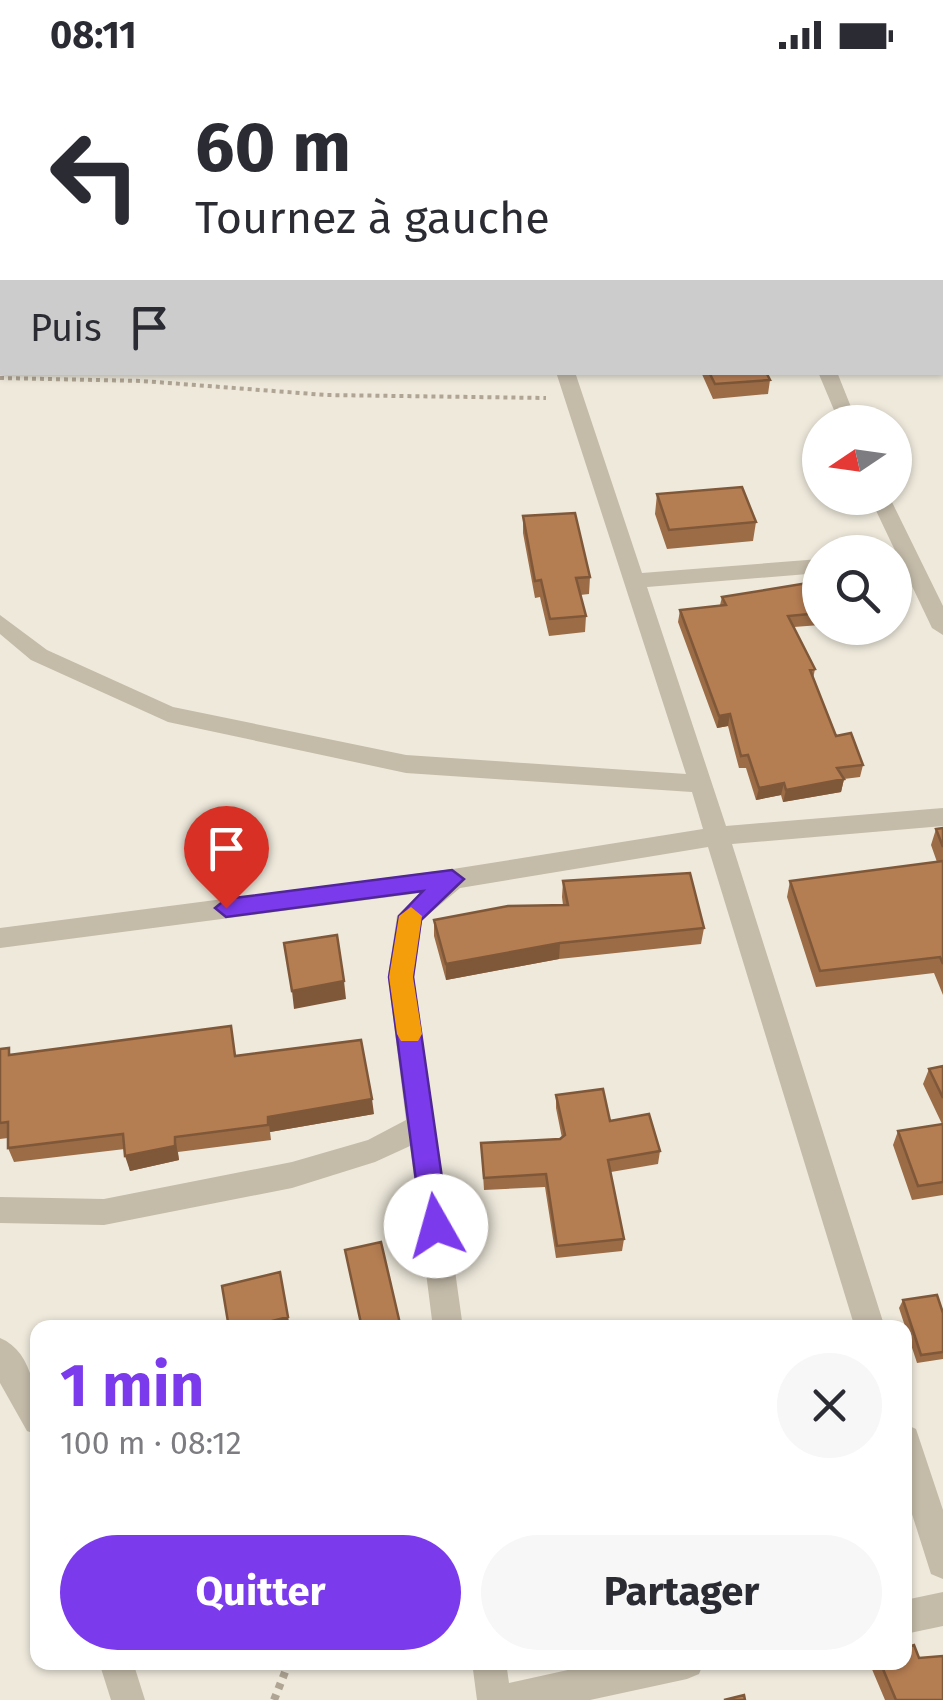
<!DOCTYPE html>
<html lang="fr">
<meta charset="utf-8">
<style>
:root{--surface:#fff;--page:#f7f7f7;--text:#2b2b33;--muted:#7c7c81;--accent:#7c3aed}
body{margin:0;font-family:"Fira Sans",sans-serif;background:var(--page);color:var(--text);height:100vh;display:flex;flex-direction:column;font-size:38px;white-space:nowrap}
*{box-sizing:border-box;margin:0}
p{font-size:32px;color:var(--muted)}
.icon{flex:none;width:55px;height:55px;fill:none;stroke:currentColor;stroke-width:2;stroke-linecap:round;stroke-linejoin:round}
.map{position:relative;flex:1;overflow:hidden}
.details{position:absolute;left:30px;top:1250px;width:882px;height:350px;display:flex;flex-direction:column;background:var(--surface);border-radius:20px;box-shadow:0 2px 8px #0004}
.details>*{flex:none}
.guide{position:absolute;left:0px;top:0px;width:945px;height:305px;box-shadow:0 2px 8px #0004;background:#fff;color:var(--text);overflow:hidden}
.needle{width:65px;rotate:257deg}
.tools{position:absolute;left:802px;top:335px;display:grid;gap:20px}
.tools a{display:grid;place-items:center;width:110px;height:110px;border-radius:50%;background:var(--surface);box-shadow:0 2px 8px #0004;font-size:50px}
.pin{position:absolute;display:grid;place-items:center;width:85px;height:85px;color:#fff;margin:-102px -42px;border-radius:50% 50% 50% 0;rotate:-45deg;box-shadow:0 0 10px #0007}
.pin .icon{rotate:45deg}
.me{position:absolute;width:110px;margin:-55px;rotate:353deg;stroke-linejoin:round;filter:drop-shadow(0 0 8px #0008)}
.turn{display:flex;align-items:center;gap:35px;height:210px;padding:0 30px;font-size:45px}
.turn .icon{width:130px;height:130px;stroke-width:2.5}
.turn b{display:block;font-size:70px;line-height:85px}
.then{display:flex;align-items:center;height:95px;padding:0 30px;background:#0003;gap:20px;font-size:38px}
.round{display:grid;place-items:center;flex:none;width:105px;height:105px;border-radius:52px;background:var(--page)}
.summary{display:flex;align-items:center;justify-content:space-between;height:170px;padding:0 30px}
h1{font-size:60px;font-weight:700;line-height:75px;color:var(--accent)}
.primary-button{display:flex;gap:20px;margin-top:auto;padding:20px 30px}
.primary-button a{flex:1;height:115px;border-radius:60px;background:var(--accent);color:#fff;font-size:40px;font-weight:700;line-height:115px;text-align:center}
.primary-button a+a{background:var(--page);color:var(--text)}
.status{display:flex;justify-content:space-between;align-items:center;height:70px;padding:0 50px;background:var(--surface);direction:ltr}
.status svg{height:28px;fill:currentColor}
.map>svg:first-child{display:block}
</style>
<div class="status"><b>08:11</b><svg viewBox="0 0 49 12"><path d="M0 12V9h3v3zM5 12V6h3v6zM10 12V3h3v9zM15 12V0h3v12zM26 1h20v11H26zM47 4h2v5h-2z"/></svg></div>
<div class="map">
<svg width="943" height="1630" viewBox="0 0 943 1630">
<rect width="100%" height="100%" fill="#eee9db"/>
<g fill="none" stroke-linecap="round" stroke-linejoin="round">
<path stroke="#b0a594" stroke-width="4" stroke-dasharray="4 4" stroke-linecap="butt" d="M 0,308 L 142,311 L 326,325 L 546,328"/>
<path stroke="#b0a594" stroke-width="8" stroke-dasharray="6 6" stroke-linecap="butt" d="M 274,1630 L 289,1592"/>
<path fill="#c4bba9" fill-rule="evenodd" d="M 72,0 L 88,0 L 88,2 L 73,2 Z
M 678,0 L 694,0 L 695,2 L 680,2 Z
M 897,0 L 913,0 L 915,2 L 899,2 Z
M 942,44 L 943,45 L 943,55 L 942,55 Z
M 0,149 L 2,149 L 2,159 L 0,159 Z
M 942,203 L 943,203 L 943,213 L 942,213 Z
M 556,302 L 575,302 L 642,503 L 820,489 L 820,503 L 647,517 L 726,756 L 943,738 L 943,756 L 732,774 L 885,1258 L 855,1258 L 708,777 L 460,818 L 422,850 L 414,907 L 463,1258 L 433,1258 L 410,1076 L 375,1092 L 292,1118 L 104,1155 L 0,1153 L 0,1127 L 104,1129 L 292,1092 L 368,1070 L 406,1050 L 388,907 L 397,846 L 420,823 L 0,878 L 0,858 L 453,799 L 703,759 L 692,722 L 406,703 L 168,652 L 31,590 L 0,564 L 0,545 L 47,580 L 173,637 L 406,685 L 686,704 Z
M 818,302 L 837,302 L 857,352 L 839,352 Z
M 870,428 L 890,428 L 943,536 L 943,565 L 932,558 Z
M 0,1268 C 35,1282 38,1333 38,1365 L 27,1361 L 0,1313 Z
M 905,1354 L 916,1359 L 943,1440 L 943,1509 L 931,1504 L 905,1422 Z
M 943,1522 L 943,1556 L 905,1564 L 905,1530 Z
M 99,1592 L 133,1592 L 145,1630 L 111,1630 Z
M 472,1592 L 506,1592 L 509,1613 L 604,1592 L 704,1592 L 699,1604 L 687,1609 L 590,1630 L 477,1630 Z"/>
</g>
<path fill="#9c6c47" d="M 2,39 L 2,127 L 0,127 L 0,40 Z
M 701,302 L 766,302 L 770,310 L 768,324 L 713,329 Z
M 657,424 L 756,452 L 753,471 L 667,479 L 655,444 Z
M 523,446 L 590,507 L 589,524 L 580,525 L 586,546 L 585,562 L 549,566 L 540,527 L 535,528 L 523,463 Z
M 820,511 L 820,555 L 794,557 L 815,599 L 813,609 L 836,666 L 863,695 L 860,707 L 844,709 L 841,722 L 783,732 L 781,725 L 756,730 L 746,698 L 739,698 L 728,656 L 717,658 L 678,552 L 680,540 L 720,535 L 722,527 Z
M 943,758 L 943,925 L 934,903 L 816,917 L 787,827 L 790,811 L 937,792 L 931,775 L 936,759 Z
M 563,811 L 704,858 L 701,874 L 559,889 L 446,910 L 434,866 L 434,850 L 563,835 L 562,827 Z
M 0,979 L 12,985 L 236,986 L 374,1044 L 270,1062 L 271,1070 L 178,1082 L 179,1090 L 130,1101 L 125,1079 L 14,1092 L 8,1078 L 8,1068 L 0,1069 Z
M 943,996 L 943,1125 L 912,1130 L 893,1075 L 898,1061 L 942,1054 L 923,1014 L 929,999 Z
M 556,1025 L 610,1051 L 660,1081 L 658,1094 L 611,1102 L 624,1169 L 622,1181 L 556,1188 L 545,1117 L 484,1120 L 481,1073 L 560,1069 L 562,1068 L 556,1038 Z
M 903,1230 L 943,1243 L 943,1289 L 917,1293 L 899,1238 Z
M 919,1588 L 943,1630 L 885,1630 L 871,1597 L 874,1592 L 905,1592 Z"/>
<path fill="#7f5839" d="M 730,644 L 728,656 L 717,658 L 719,646 Z
M 844,709 L 841,722 L 783,732 L 786,720 Z
M 784,713 L 781,725 L 756,730 L 759,718 Z
M 560,873 L 559,889 L 446,910 L 446,894 Z
M 344,911 L 346,929 L 294,939 L 292,921 Z
M 372,1029 L 374,1044 L 270,1062 L 271,1070 L 268,1047 Z
M 175,1067 L 179,1090 L 130,1101 L 125,1086 Z
M 288,1247 L 290,1255 L 278,1258 L 244,1258 Z"/>
<path fill="#b57d52" stroke="#7f5839" stroke-width="2.5" d="M 180,0 L 458,0 L 459,2 L 181,2 Z
M 587,0 L 653,0 L 654,2 L 588,2 Z
M 2,39 L 2,112 L 0,112 L 0,40 Z
M 0,188 L 2,188 L 2,252 L 0,252 Z
M 709,302 L 766,302 L 770,310 L 715,314 Z
M 742,417 L 756,452 L 669,460 L 657,424 Z
M 575,443 L 590,507 L 576,508 L 586,546 L 550,549 L 541,510 L 535,511 L 523,446 Z
M 820,511 L 820,543 L 788,546 L 815,599 L 810,600 L 836,666 L 851,663 L 863,695 L 837,698 L 844,709 L 786,720 L 784,713 L 759,718 L 748,685 L 741,686 L 730,644 L 719,646 L 680,540 L 726,535 L 722,527 Z
M 943,758 L 943,777 L 936,759 Z
M 943,791 L 943,894 L 940,887 L 820,901 L 790,811 Z
M 690,803 L 704,858 L 560,873 L 446,894 L 434,850 L 508,836 L 568,835 L 563,811 Z
M 337,865 L 344,911 L 292,921 L 284,873 Z
M 231,956 L 235,986 L 361,970 L 372,1029 L 268,1047 L 268,1055 L 175,1067 L 175,1076 L 125,1086 L 123,1064 L 8,1078 L 8,1052 L 0,1053 L 0,979 L 9,978 L 9,985 Z
M 943,996 L 943,1028 L 929,999 Z
M 603,1019 L 610,1051 L 649,1044 L 660,1081 L 608,1090 L 624,1169 L 557,1176 L 546,1104 L 484,1108 L 481,1073 L 560,1069 L 565,1065 L 556,1025 Z
M 943,1054 L 943,1112 L 918,1116 L 898,1061 Z
M 381,1172 L 401,1258 L 362,1258 L 345,1180 Z
M 280,1202 L 288,1247 L 244,1258 L 229,1258 L 222,1216 Z
M 937,1225 L 943,1243 L 943,1282 L 921,1285 L 903,1230 Z
M 914,1575 L 919,1588 L 943,1586 L 943,1630 L 896,1630 L 880,1592 L 905,1592 L 905,1578 Z
M 744,1625 L 745,1630 L 724,1630 Z"/>
<path fill="#7c3aed" stroke="#51269a" stroke-width="2.5" d="M 452,800 L 464,809 L 421,850 L 413,907 L 449,1156 L 445,1165 L 436,1169 L 426,1165 L 422,1156 L 389,907 L 399,846 L 423,821 L 226,847 L 215,838 L 226,829 Z"/>
<path fill="#f59e0b" d="M 411,837 L 422,846 L 413,907 L 422,964 L 418,971 L 401,971 L 397,964 L 389,907 L 399,846 Z"/>
</svg>
<div class="tools">
<a><svg class="needle" viewBox="-14 -14 28 28"><path d="M0-13l5 13h-10z" fill="#e53935"/><path d="M0 13l5-13h-10z" fill="#7c7c81"/></svg></a>
<a><svg class="icon" aria-label="search" viewBox="0 0 24 24"><circle cx="10" cy="10" r="6"/><path d="M15 15l6 6"/></svg></a>
</div>
<div class="pin" style="left:226px;top:838px;background:#d93025"><svg class="icon" aria-label="arrive" viewBox="0 0 24 24"><path d="M6 21V4h12l-3 4 3 4H6"/></svg></div>
<svg class="me" style="left:436px;top:1156px" viewBox="-20 -20 40 40"><circle r="19" fill="#fff"/><path d="M0-13L10 11 0 6-10 11z" fill="#7c3aed"/></svg>
<div class="guide">
<div class="turn"><svg class="icon" aria-label="left" viewBox="0 0 24 24"><path d="M17 20v-9H6M10 6l-5 5 5 5"/></svg><div><b>60 m</b>Tournez à gauche</div></div>
<div class="then">Puis<svg class="icon" aria-label="arrive" viewBox="0 0 24 24"><path d="M6 21V4h12l-3 4 3 4H6"/></svg></div>
</div>
<section class="details">
<div class="summary"><div><h1>1 min</h1><p>100 m · 08:12</p></div><a class="round"><svg class="icon" aria-label="close" viewBox="0 0 24 24"><path d="M6 6l12 12M18 6L6 18"/></svg></a></div>
<div class="primary-button"><a>Quitter</a><a>Partager</a></div>
</section>
</div>
